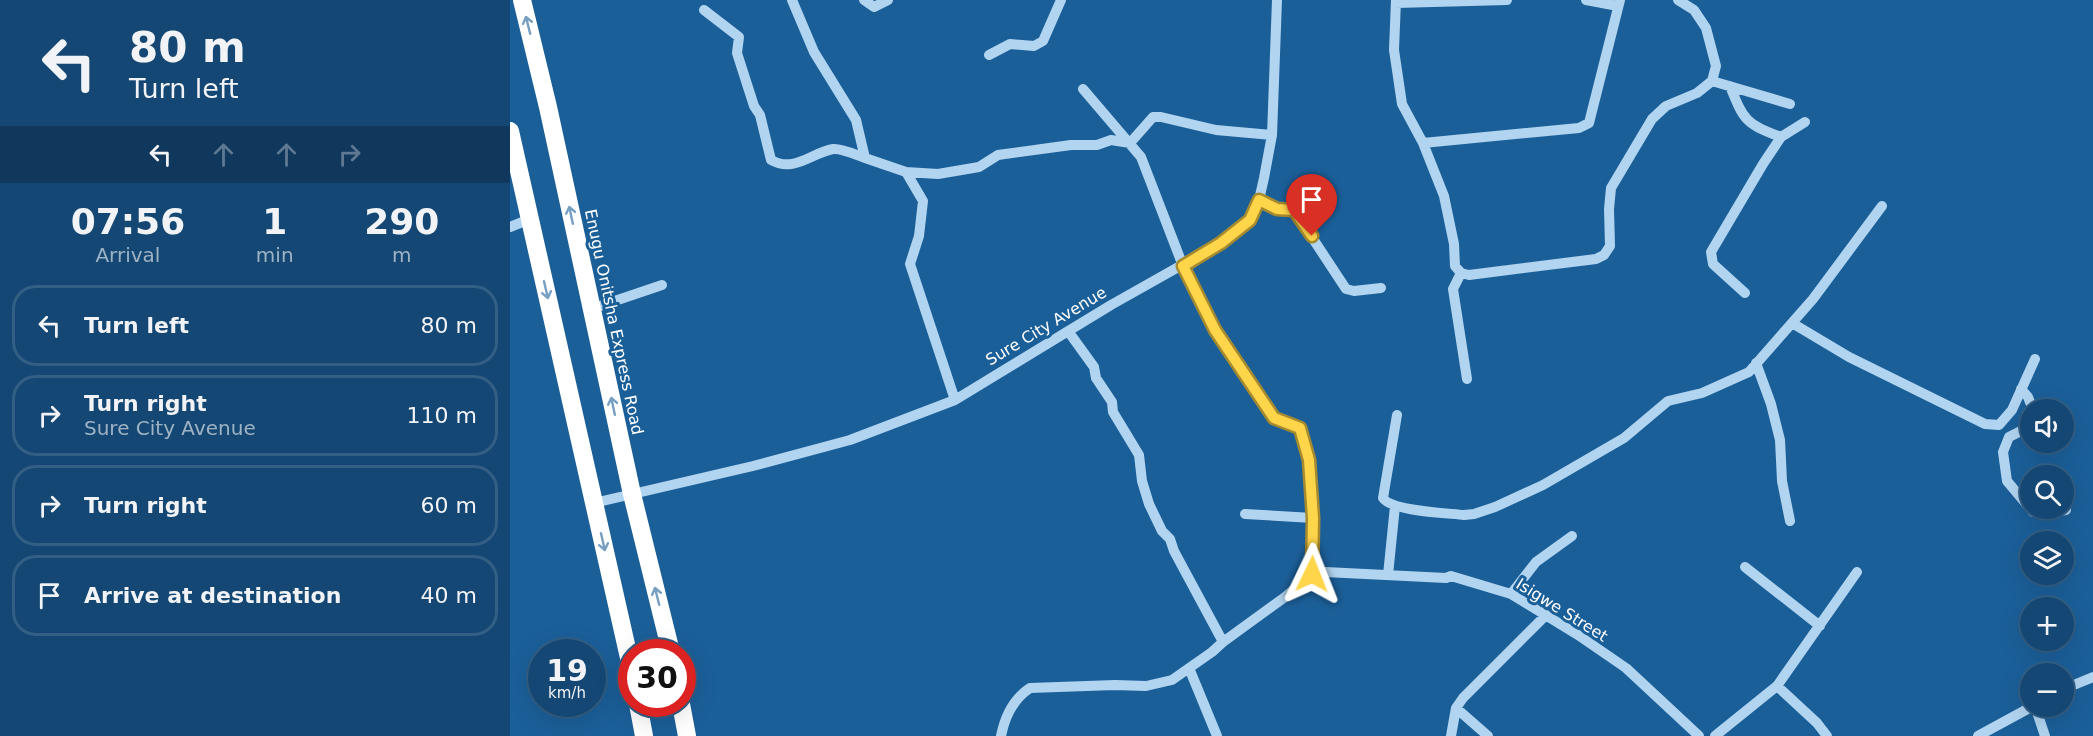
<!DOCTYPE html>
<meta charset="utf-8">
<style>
:root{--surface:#144773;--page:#21517b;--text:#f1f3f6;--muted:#9db2c4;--line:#335f85}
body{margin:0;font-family:"DejaVu Sans",sans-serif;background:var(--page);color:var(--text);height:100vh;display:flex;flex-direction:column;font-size:22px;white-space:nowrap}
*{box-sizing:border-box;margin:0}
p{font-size:20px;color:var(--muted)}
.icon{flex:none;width:33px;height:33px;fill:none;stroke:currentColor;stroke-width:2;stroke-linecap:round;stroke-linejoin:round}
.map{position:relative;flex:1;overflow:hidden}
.drawer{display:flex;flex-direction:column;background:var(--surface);width:510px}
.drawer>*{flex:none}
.top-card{background:#144773;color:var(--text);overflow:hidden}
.tools{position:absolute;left:1510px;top:399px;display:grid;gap:12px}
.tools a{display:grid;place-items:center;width:54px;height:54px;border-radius:50%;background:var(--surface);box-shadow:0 6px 24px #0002,0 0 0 2px var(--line);font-size:30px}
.speed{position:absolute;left:18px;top:639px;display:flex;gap:12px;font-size:30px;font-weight:700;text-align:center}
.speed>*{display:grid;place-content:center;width:78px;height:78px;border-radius:50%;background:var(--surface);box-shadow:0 6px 24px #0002,0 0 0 2px var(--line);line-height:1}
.speed small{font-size:15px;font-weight:400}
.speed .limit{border:9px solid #d22;background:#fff;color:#111}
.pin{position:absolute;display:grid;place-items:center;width:51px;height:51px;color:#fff;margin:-62px -26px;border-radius:50% 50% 50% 0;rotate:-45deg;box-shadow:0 0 6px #0007}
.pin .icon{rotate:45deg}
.me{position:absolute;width:66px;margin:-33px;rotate:2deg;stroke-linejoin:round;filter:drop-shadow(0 0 4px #0008)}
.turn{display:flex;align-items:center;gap:21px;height:126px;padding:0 30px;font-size:27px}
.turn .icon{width:78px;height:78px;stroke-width:2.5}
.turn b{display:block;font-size:42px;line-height:51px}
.lanes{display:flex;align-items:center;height:57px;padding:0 30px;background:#0003;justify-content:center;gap:30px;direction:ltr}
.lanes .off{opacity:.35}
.eta{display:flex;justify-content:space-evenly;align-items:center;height:102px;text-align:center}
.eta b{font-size:36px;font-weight:700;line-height:42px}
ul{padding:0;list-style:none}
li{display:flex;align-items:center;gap:18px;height:81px;margin:0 12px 9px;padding:0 18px;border:3px solid var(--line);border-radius:24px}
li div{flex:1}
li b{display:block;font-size:22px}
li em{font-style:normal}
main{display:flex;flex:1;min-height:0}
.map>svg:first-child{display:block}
</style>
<main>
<section class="drawer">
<div class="top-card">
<div class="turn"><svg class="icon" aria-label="left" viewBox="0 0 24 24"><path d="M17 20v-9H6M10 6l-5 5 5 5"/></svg><div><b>80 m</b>Turn left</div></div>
<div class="lanes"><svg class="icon" aria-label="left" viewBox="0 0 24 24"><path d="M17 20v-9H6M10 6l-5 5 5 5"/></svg><svg class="icon off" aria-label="ahead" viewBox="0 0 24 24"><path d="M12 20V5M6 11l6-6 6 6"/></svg><svg class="icon off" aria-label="ahead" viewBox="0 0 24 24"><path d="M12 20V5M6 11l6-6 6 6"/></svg><svg class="icon off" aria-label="right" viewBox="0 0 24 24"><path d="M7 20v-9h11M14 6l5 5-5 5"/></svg></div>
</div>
<div class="eta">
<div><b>07:56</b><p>Arrival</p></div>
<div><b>1</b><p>min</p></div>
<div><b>290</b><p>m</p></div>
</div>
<ul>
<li><svg class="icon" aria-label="left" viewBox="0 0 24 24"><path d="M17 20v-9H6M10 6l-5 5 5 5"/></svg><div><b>Turn left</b></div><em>80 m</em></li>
<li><svg class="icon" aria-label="right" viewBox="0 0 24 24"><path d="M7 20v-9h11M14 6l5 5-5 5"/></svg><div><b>Turn right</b><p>Sure City Avenue</p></div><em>110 m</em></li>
<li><svg class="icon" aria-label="right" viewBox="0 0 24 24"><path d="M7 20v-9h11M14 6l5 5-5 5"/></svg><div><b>Turn right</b></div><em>60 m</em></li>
<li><svg class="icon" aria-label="arrive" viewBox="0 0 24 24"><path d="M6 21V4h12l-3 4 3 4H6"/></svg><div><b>Arrive at destination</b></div><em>40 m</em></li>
</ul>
</section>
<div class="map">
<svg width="1583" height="736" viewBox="0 0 1583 736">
<rect width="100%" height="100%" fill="#1b5f99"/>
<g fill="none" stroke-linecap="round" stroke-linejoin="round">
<path stroke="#b1d4f0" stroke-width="10" d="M 282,0 L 304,52 L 346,120 L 355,158 L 396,172 L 428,174 L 469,167 L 488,155 L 561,145 L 587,145 L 601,140 L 620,143 L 643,117 L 651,117 L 706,130 L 762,135
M 354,0 L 364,7 L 378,0
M 886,0 L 884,50 L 892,104 L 913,143 L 934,196 L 944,244 L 945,266 L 951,273 L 959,275 L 1086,259 L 1094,255 L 1100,246 L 1099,209 L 1101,188 L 1142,119 L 1156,106 L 1187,93 L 1202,81 L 1206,66 L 1196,28 L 1184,10 L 1168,0
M 1076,0 L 1108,6
M 886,3 L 997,0
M 194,10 L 229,37 L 227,53 L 244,106 L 250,115 L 261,160 C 284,173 301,153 323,149 C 332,148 346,155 355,158
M 479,55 L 500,44 L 524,46 L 533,41 L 551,0
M 1202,81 L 1280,104
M 1220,86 C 1234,121 1236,124 1271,137
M 573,89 L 631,157 L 673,266 L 705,329 L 764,418 L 790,428 L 799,460 L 803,518 L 802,574
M 913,143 L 1069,128 L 1079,123 L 1110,0
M 396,172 L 413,201 L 409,236 L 400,264 L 445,400
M 749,200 L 767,209 L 784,210 L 836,289 L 844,291 L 871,288
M 0,227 L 20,219
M 951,273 L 943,289 L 957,379
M 1235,293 L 1203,264 L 1201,252 L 1253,164 L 1271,137 L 1295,122
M 81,309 L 152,285
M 1282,323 L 1339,357 L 1475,424 L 1489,425 L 1502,410 L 1525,359
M 558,331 L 584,367 L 586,378 L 602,402 L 603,412 L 629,455 L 632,481 L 639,504 L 652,531 L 660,539 L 664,551 L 713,642
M 1246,363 L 1261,404 L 1270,440 L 1272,481 L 1280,521
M 1511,389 L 1518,397 L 1523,410
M 887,415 L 873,498 C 881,511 937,513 954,515 L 964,514 L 985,507 L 1033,485 L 1114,438 L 1158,401 L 1192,393 L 1239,372 L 1303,299 L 1372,206
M 1521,418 L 1513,430 L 1499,437 L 1493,452 L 1497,481 L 1523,512 C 1537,509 1544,514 1556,510
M 84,503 L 243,466 L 340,440 L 445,400 L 601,305 L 711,243 L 740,220 L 749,200 L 754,178 L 762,135 L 767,0
M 735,514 L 803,518
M 1235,567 L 1310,626
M 878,575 L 885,506
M 1001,594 L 1026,562 L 1062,536
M 679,668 L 707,736
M 1267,686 L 1307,723 L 1317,736
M 1554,689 L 1583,677
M 1525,706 L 1535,736
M 946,708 L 978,736
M 491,736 C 495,716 503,699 520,688 L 605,685 L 636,686 L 662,680 L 702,652 L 713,642 L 775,597 L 802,574 L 815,572 L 936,578 L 941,576 L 1001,594 L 1068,635 L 1116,668 L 1189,736
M 941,736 L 946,708 L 953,698 L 1036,615
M 1205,736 L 1267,686 L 1347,572
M 1468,736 L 1523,706"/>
<path stroke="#fff" stroke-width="18" d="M 12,0 L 38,107 L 122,494 L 161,652
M 0,131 L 122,671
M 128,704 L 134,736
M 171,704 L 177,736"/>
</g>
<defs><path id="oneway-shaft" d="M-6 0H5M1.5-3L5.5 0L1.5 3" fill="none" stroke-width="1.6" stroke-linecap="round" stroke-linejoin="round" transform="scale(1.5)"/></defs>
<g stroke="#769fc2">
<use href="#oneway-shaft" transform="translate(18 25) rotate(-104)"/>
<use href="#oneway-shaft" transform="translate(61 215) rotate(-102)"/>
<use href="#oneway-shaft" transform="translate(36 290) rotate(77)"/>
<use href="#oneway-shaft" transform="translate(103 406) rotate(-102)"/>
<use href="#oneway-shaft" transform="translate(93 542) rotate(77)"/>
<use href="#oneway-shaft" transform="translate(147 596) rotate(-104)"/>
</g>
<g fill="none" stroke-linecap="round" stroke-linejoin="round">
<g stroke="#a68a30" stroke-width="15">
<path id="route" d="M 802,574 L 803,518 L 799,460 L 790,428 L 764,418 L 705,330 L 673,266 L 711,243 L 740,220 L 749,200 L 767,209 L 784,210 L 802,236"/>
</g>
<use href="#route" stroke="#ffd54a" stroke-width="10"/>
</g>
<g text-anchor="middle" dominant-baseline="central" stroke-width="6" stroke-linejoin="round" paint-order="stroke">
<g font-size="16" fill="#fff" stroke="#1b5f99">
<text transform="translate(104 322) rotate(78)">Enugu Onitsha Express Road</text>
<text transform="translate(536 326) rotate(-31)">Sure City Avenue</text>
<text transform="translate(1052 610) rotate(32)">Isigwe Street</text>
</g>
</g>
</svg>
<div class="tools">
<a><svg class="icon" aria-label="sound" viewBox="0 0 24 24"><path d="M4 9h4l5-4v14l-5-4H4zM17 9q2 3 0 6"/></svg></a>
<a><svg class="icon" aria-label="search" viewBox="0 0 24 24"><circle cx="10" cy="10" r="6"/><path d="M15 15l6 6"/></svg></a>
<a><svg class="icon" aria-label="layers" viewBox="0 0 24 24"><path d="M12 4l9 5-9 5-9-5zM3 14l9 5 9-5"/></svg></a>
<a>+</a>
<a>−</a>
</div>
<div class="speed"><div>19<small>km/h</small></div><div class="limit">30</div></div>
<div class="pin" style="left:802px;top:236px;background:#d93025"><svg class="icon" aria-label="arrive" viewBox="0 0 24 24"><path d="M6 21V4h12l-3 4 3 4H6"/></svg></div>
<svg class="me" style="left:802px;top:574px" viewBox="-20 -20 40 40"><path d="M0-17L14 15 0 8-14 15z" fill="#ffd54a" stroke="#fff" stroke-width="4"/></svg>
</div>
</main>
